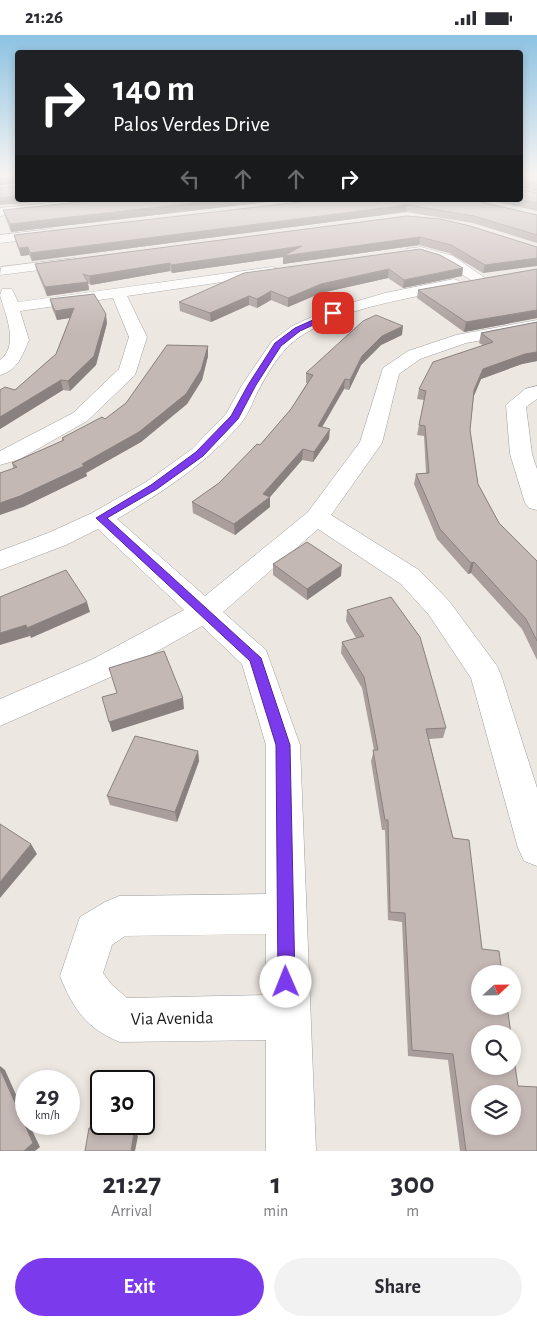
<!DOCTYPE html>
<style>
:root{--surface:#fff;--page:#f2f2f3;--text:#2b2b33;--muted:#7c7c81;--accent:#7c3aed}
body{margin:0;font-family:"Alegreya Sans",sans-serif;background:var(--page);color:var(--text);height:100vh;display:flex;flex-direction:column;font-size:19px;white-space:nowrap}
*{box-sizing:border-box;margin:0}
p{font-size:16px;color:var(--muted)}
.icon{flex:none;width:28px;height:28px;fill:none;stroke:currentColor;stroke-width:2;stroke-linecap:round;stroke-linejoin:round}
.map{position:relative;height:1116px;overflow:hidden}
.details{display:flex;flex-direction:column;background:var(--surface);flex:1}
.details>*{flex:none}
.hud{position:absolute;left:15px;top:15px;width:508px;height:152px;border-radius:5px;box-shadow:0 2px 8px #0003;background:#202124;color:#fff;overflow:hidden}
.needle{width:32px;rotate:68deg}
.tools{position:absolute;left:471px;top:930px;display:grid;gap:10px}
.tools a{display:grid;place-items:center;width:50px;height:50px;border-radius:50%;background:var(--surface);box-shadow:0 2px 8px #0003;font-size:25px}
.speed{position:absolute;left:15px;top:1035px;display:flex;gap:10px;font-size:25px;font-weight:700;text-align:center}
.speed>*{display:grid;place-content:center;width:65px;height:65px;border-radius:50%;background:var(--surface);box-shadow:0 2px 8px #0003;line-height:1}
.speed small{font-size:12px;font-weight:400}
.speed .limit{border:2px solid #111;border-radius:8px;background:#fff;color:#111}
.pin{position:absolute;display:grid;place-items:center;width:42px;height:42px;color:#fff;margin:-21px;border-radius:10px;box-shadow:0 2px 8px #0006}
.me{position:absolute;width:55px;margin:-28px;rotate:359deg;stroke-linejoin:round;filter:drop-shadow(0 0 4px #0008)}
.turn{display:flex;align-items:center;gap:18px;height:105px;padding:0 15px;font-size:22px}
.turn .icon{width:65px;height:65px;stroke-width:2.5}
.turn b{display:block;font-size:35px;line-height:42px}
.lanes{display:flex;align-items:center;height:48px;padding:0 15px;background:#0003;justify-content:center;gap:25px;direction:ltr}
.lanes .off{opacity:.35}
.eta{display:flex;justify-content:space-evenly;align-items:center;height:85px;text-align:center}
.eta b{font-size:30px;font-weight:700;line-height:35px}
.cta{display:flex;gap:10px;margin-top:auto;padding:10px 15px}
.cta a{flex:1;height:58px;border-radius:30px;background:var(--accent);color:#fff;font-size:20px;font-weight:700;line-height:58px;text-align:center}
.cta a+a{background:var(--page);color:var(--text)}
.status{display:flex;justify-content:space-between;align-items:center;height:35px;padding:0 25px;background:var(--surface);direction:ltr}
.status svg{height:14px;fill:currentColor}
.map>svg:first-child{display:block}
</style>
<div class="status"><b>21:26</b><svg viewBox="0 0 49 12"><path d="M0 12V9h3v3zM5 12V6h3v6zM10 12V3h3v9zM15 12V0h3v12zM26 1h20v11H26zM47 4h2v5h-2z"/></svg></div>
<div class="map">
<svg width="537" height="1116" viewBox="0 0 537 1116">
<rect width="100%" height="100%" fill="#ede7e1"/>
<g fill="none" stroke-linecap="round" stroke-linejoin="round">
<g stroke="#9f9f9f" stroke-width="1">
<path id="minor" d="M 80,165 L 119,165 L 113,169 L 0,181 L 0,173 Z
M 52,194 L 59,198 L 57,201 L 0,208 L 0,200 Z
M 421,212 L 453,221 L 488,245 L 486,248 L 476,248 L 435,223 L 411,221 L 404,217 L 406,214 Z
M 74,223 L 79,224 L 81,227 L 79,230 L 0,240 L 1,232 Z
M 272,232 L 277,233 L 279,236 L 277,239 L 127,261 L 147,302 L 135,340 L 87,386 L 20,424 L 0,430 L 0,416 L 73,378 L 119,334 L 129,302 L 113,263 L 20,276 L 29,305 C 22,321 18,335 0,340 L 0,325 C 20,310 5,279 0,260 L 2,254 L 12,254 L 18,267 Z
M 454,244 L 459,246 L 462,249 L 459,252 C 407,265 351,270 304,299 C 281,313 268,337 256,360 C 252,369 248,379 242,387 C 206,429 164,456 117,484 L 205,561 L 308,477 L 360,407 L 383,333 L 408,316 L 456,300 L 537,285 L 537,295 L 466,308 L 420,324 L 399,339 L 382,408 L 331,480 L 419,535 L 449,566 L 497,631 L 501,640 L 537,753 L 537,831 L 524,826 L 518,813 L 471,643 L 429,580 L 401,549 L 318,494 L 223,577 L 266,615 L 300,710 L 316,1116 L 266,1116 L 266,1005 L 120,1007 C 87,994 73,974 60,941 L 80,882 L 105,867 L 119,861 L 266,859 L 266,710 L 242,629 L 202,591 L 115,640 L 0,691 L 0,664 L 93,624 L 184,575 L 98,494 L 66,510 L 0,535 L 0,516 L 48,498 L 92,478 L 146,447 L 192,414 L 226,379 L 242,350 L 272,306 L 292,291 L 327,275 L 385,258 ZM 266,899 L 266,960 L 127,963 L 112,950 L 103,938 L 112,910 L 125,901 Z
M 537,351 L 537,364 L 526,372 L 532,419 L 537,434 L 537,475 L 529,473 L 525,468 L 510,419 L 506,370 L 525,354 Z"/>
</g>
<use href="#minor" fill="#fff" fill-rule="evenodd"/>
</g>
<path fill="#a99e9c" d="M 520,140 L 537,140 L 537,157 L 520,152 L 520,154 L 537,158 L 537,176 L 487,165 L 520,165 Z
M 99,165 L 283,165 L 11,197 L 5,182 L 3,175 Z
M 473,165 L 537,180 L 537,208 L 473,188 L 406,177 L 32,226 L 29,220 L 21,221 L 16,208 L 14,200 Z
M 407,181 L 537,212 L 483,238 L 449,218 L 419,210 L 283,229 L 283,222 L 172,238 L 170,236 L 91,250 L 88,248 L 89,255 L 47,261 L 37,237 L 35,229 Z
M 463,233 L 462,241 L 403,253 L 388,243 L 321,258 L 288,272 L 271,265 L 257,273 L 249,270 L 211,287 L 180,276 L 179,267 L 244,238 Z
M 537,234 L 537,283 L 464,297 L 417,263 L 418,255 Z
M 50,264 L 107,288 L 96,330 L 70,356 L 63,355 L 0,394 L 0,355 L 15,355 L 56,319 L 70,283 L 57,285 L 52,273 Z
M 537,287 L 537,326 L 522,329 L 481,344 L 474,361 L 470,395 L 478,449 L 499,488 L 537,526 L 537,625 L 522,594 L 471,538 L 468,539 L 437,504 L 414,449 L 416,439 L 426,438 L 424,401 L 417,400 L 424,365 L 417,364 L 419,354 L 483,310 L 479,308 L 481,298 Z
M 402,300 L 381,310 L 361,330 L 349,355 L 344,354 L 322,392 L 329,404 L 313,427 L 302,425 L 270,462 L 270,472 L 235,500 L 193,478 L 192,467 L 219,448 L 260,410 L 291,374 L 307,348 L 306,348 L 306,338 Z
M 208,311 L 208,321 L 202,345 L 187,369 L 141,407 L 86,438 L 87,441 L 23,472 L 12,428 L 62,406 L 62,403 L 105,384 Z
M 273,529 L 341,541 L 307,565 L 273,540 Z
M 347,575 L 446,693 L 443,703 L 429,704 L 453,803 L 518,1051 L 537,1116 L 460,1116 L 448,1025 L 408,1021 L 402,887 L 388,885 L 385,795 L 382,795 L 371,726 L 374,715 L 362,653 L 341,618 L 342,607 L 356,603 L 346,586 Z
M 198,716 L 199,726 L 177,787 L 110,770 L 107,761 Z"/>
<path fill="#89817f" d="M 16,141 L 18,148 L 0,151 L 0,143 Z
M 18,161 L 18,165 L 58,165 L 0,170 L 0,163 Z
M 220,165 L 283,165 L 11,197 L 10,189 Z
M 407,170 L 406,177 L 32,226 L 30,218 Z
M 420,202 L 419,210 L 283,229 L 283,222 L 172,238 L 171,230 L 302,211 Z
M 28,212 L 29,220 L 21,221 L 19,213 Z
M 537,223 L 537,231 L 483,238 L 485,230 Z
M 170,228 L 170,236 L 91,250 L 89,241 Z
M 463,233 L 462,241 L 403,253 L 404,245 Z
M 389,234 L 388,243 L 321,258 L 288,272 L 288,263 L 321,249 Z
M 88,247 L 89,255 L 47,261 L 45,252 Z
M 271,256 L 271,265 L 257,273 L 257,264 Z
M 249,261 L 249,270 L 211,287 L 210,278 Z
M 74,273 L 75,282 L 57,285 L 55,276 Z
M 537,275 L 537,283 L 464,297 L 466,287 Z
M 106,279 L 107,288 L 96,330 L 70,356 L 68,346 Z
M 403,291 L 402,300 L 381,310 L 361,330 L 349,355 L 350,345 L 362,321 L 382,301 Z
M 208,311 L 208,321 L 202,345 L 187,369 L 141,407 L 86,438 L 87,441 L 23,472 L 0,480 L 0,468 L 82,429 Z
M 537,317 L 537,326 L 522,329 L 481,344 L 472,365 L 474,355 L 483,334 L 525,319 Z
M 345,344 L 344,354 L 317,401 L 318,391 Z
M 61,345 L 63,355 L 0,394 L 0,382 Z
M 330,394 L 329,404 L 313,427 L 314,417 Z
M 303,414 L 302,425 L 270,462 L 270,472 L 235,500 L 234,489 Z
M 474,527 L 471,538 L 468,539 L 471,528 Z
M 342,530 L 341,541 L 307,565 L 307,554 Z
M 87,567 L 90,577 L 31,603 L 27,593 Z
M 26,590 L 30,601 L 0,610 L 0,598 Z
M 183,663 L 184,674 L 112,697 L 109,687 Z
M 198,716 L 199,726 L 177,787 L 175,777 Z
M 31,809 L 37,819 L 0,863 L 0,847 Z
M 0,1031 L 5,1035 L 26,1082 L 26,1089 L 29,1089 L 40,1112 L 35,1116 L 24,1116 L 0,1034 Z
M 134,1097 L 138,1101 L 135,1116 L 131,1116 Z"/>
<path fill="#c4b8b5" stroke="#89817f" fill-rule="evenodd" d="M 0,140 L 18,140 L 18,142 L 16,141 L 0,143 Z
M 520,140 L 537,140 L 537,150 L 522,145 L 520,147 Z
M 18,150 L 18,161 L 0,163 L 0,153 L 17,151 Z
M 520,151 L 520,154 L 537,158 L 537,168 L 520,165 Z
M 99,165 L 220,165 L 10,189 L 3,175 Z
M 318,165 L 473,165 L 537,180 L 537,200 L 474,181 L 407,170 L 30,218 L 28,212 L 19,213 L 14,200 Z
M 407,181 L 441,184 L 470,191 L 537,212 L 537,223 L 485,230 L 451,210 L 420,202 L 283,221 L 302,211 L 171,230 L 170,228 L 89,241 L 83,239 L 88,247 L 45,252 L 35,229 Z
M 420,214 L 440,220 L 463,233 L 404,245 L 389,234 L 321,249 L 288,263 L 271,256 L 257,264 L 249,261 L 210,278 L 179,267 L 244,238 Z
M 537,234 L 537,275 L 466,287 L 418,255 Z
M 94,259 L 106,279 L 94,321 L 68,346 L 61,345 L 0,382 L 0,355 L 5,352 L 15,355 L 56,319 L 74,273 L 55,276 L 50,264 Z
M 376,280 L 403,291 L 382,301 L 362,321 L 350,345 L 345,344 L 318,391 L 330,394 L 314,417 L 303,414 L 263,459 L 270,462 L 234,489 L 192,467 L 219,448 L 257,409 L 260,410 L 291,374 L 313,340 L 306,338 L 363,286 Z
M 537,287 L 537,317 L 525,319 L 483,334 L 474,355 L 470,395 L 478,449 L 499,488 L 537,526 L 537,606 L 526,584 L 474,527 L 471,528 L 440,494 L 416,439 L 429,438 L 425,391 L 419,390 L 426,356 L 419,354 L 433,327 L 493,307 L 481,298 Z
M 167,310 L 208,311 L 201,335 L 186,359 L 139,397 L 82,429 L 84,431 L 20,461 L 0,468 L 0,438 L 17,432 L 12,428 L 64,405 L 62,403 L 102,382 L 105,384 L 126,368 Z
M 307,507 L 342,530 L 307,554 L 273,529 Z
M 66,535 L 87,567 L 27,593 L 26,590 L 0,598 L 0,562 Z
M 391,562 L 420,602 L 446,693 L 426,694 L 453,803 L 469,805 L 482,914 L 499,916 L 502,939 L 480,939 L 480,971 L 507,971 L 511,999 L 480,999 L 480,1031 L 512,1031 L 512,1010 L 518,1051 L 537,1052 L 537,1116 L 466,1116 L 453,1019 L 412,1015 L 405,878 L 390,877 L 388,785 L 385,785 L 373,715 L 378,715 L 364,642 L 342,607 L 364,601 L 347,575 ZM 480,1059 L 512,1059 L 512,1091 L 480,1091 Z
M 164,616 L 183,663 L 109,687 L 102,662 L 117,658 L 109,633 Z
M 135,701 L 198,716 L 175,777 L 107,761 Z
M 0,789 L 31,809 L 0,847 Z
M 0,1034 L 33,1108 L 24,1116 L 0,1116 Z
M 89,1093 L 134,1097 L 131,1116 L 85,1116 Z"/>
<linearGradient id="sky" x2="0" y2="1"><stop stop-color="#8cc2e2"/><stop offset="0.47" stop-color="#f7f4f2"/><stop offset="1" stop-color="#f7f4f2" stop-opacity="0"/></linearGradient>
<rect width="537" height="296" fill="url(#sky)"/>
<path fill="#7c3aed" stroke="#51269a" d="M 333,276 L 335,277 L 335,280 L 300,296 L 281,311 L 256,350 L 238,384 L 203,421 L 157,454 L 107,483 L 261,623 L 290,710 L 295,947 L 293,954 L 286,956 L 280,954 L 278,947 L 276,710 L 250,626 L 96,483 L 151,450 L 196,417 L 231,381 L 248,350 L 275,308 L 295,293 Z"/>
<g text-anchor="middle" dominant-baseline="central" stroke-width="4" stroke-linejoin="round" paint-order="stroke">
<g font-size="18" fill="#1b1b1b" stroke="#fff">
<text transform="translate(172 984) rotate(-1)">Via Avenida</text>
</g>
</g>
</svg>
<div class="tools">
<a><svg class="needle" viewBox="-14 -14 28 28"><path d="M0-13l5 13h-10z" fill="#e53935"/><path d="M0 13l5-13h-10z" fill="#7c7c81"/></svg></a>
<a><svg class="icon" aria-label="search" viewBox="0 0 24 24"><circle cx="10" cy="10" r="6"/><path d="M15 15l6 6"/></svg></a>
<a><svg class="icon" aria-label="layers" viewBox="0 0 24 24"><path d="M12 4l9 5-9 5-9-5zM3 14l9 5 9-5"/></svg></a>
</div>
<div class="speed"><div>29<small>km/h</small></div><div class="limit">30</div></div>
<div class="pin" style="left:333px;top:278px;background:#d93025"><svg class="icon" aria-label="arrive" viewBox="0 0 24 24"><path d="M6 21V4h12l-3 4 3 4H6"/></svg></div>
<svg class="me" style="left:286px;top:947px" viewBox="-20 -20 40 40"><circle r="19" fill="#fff"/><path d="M0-13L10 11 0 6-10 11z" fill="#7c3aed"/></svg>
<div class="hud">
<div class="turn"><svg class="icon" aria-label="right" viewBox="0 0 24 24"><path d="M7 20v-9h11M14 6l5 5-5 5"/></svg><div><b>140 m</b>Palos Verdes Drive</div></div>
<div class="lanes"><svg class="icon off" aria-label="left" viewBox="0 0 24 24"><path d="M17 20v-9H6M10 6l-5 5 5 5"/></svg><svg class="icon off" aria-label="ahead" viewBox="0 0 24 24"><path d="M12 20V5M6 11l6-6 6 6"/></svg><svg class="icon off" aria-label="ahead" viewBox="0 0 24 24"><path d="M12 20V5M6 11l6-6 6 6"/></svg><svg class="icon" aria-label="right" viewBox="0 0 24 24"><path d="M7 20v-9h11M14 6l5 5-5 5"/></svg></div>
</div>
</div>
<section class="details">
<div class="eta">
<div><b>21:27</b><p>Arrival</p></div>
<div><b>1</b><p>min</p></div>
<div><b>300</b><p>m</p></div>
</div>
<div class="cta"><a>Exit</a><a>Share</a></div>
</section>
